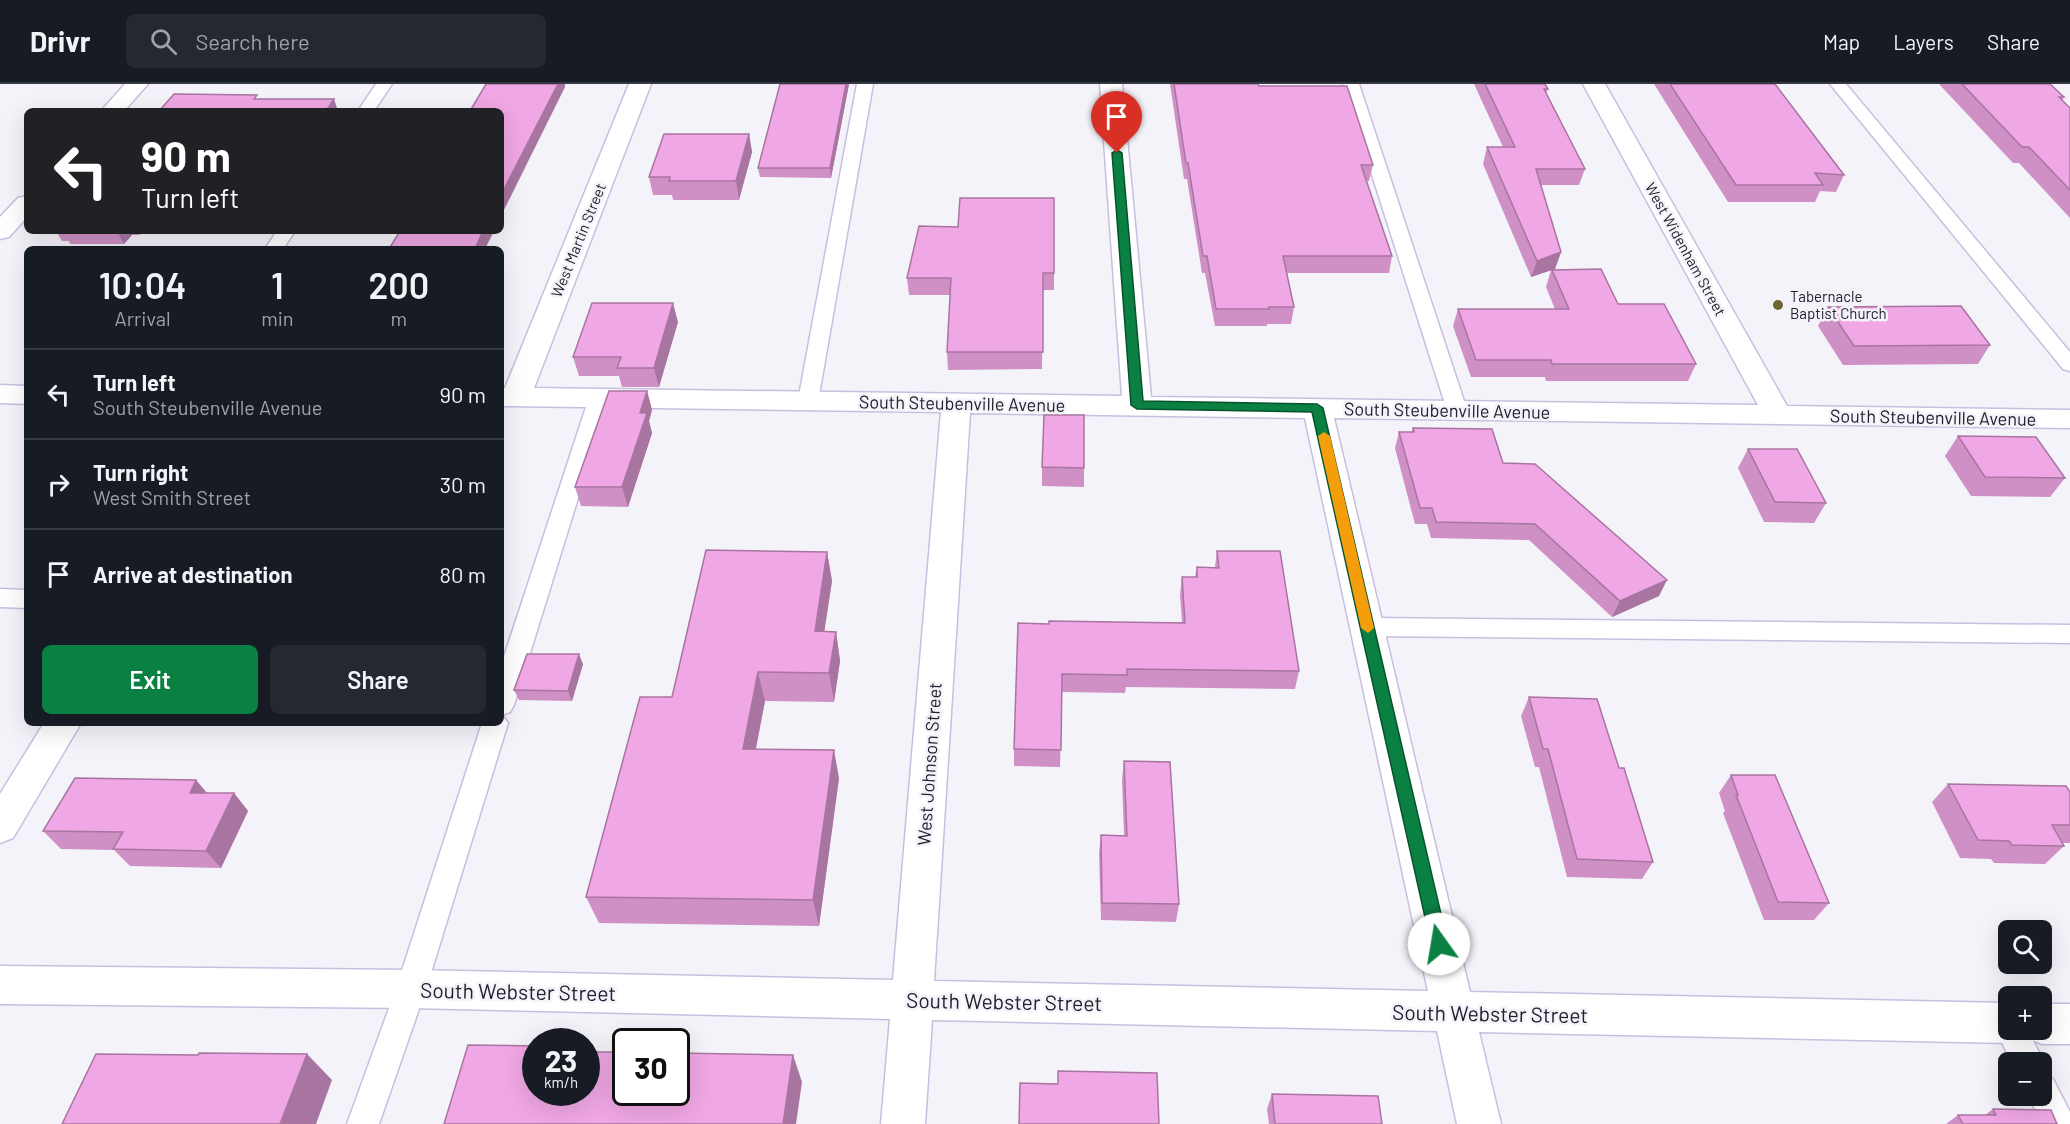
<!DOCTYPE html>
<meta charset="utf-8">
<style>
:root{--surface:#171b24;--page:#242831;--text:#f1f3f6;--muted:#9ea1a6;--line:#363941;--accent:#0b8043}
body{margin:0;font-family:Barlow,sans-serif;background:var(--page);color:var(--text);height:100vh;display:flex;flex-direction:column;font-size:22px;white-space:nowrap}
*{box-sizing:border-box;margin:0}
p{font-size:20px;color:var(--muted)}
.icon{flex:none;width:33px;height:33px;fill:none;stroke:currentColor;stroke-width:2;stroke-linecap:round;stroke-linejoin:round}
.map{position:relative;flex:1;overflow:hidden}
.sheet{position:absolute;left:24px;top:162px;width:480px;height:480px;display:flex;flex-direction:column;background:var(--surface);border-radius:9px;box-shadow:0 6px 24px #0002}
.sheet>*{flex:none}
.banner{position:absolute;left:24px;top:24px;width:480px;height:126px;border-radius:9px;box-shadow:0 6px 24px #0002;background:#202124;color:#fff;overflow:hidden}
.controls{position:absolute;left:1998px;top:836px;display:grid;gap:12px}
.controls a{display:grid;place-items:center;width:54px;height:54px;border-radius:9px;background:var(--surface);box-shadow:0 6px 24px #0002;font-size:30px}
.speed{position:absolute;left:522px;top:944px;display:flex;gap:12px;font-size:30px;font-weight:700;text-align:center}
.speed>*{display:grid;place-content:center;width:78px;height:78px;border-radius:50%;background:var(--surface);box-shadow:0 6px 24px #0002;line-height:1}
.speed small{font-size:15px;font-weight:400}
.speed .limit{border:3px solid #111;border-radius:9px;background:#fff;color:#111}
.pin{position:absolute;display:grid;place-items:center;width:51px;height:51px;color:#fff;margin:-62px -26px;border-radius:50% 50% 50% 0;rotate:-45deg;box-shadow:0 0 6px #0007}
.pin .icon{rotate:45deg}
.me{position:absolute;width:66px;margin:-33px;rotate:347deg;stroke-linejoin:round;filter:drop-shadow(0 0 4px #0008)}
.turn{display:flex;align-items:center;gap:21px;height:126px;padding:0 18px;font-size:27px}
.turn .icon{width:78px;height:78px;stroke-width:2.5}
.turn b{display:block;font-size:42px;line-height:51px}
.eta{display:flex;justify-content:space-evenly;align-items:center;height:102px;text-align:center}
.eta b{font-size:36px;font-weight:600;line-height:42px}
.action{display:flex;gap:12px;margin-top:auto;padding:12px 18px}
.action a{flex:1;height:69px;border-radius:9px;background:var(--accent);color:#fff;font-size:24px;font-weight:600;line-height:69px;text-align:center}
.action a+a{background:var(--page);color:var(--text)}
ul{padding:0;list-style:none}
li{display:flex;align-items:center;gap:18px;height:90px;padding:0 18px;border-top:2px solid var(--line)}
li div{flex:1}
li b{display:block;font-size:22px}
li em{font-style:normal}
header{display:flex;align-items:center;gap:36px;box-sizing:border-box;height:84px;padding:0 30px;background:var(--surface);border-bottom:2px solid var(--line)}
header strong{font-size:28px}
nav{display:flex;gap:33px;margin-inline-start:auto;font-size:21px}
.search{width:420px;height:54px;background:var(--page);display:flex;align-items:center;gap:15px;box-sizing:border-box;padding:0 21px;border-radius:9px;color:var(--muted);font-size:22px}
.map>svg:first-child{display:block}
</style>
<header>
<strong>Drivr</strong>
<div class="search"><svg class="icon" aria-label="search" viewBox="0 0 24 24"><circle cx="10" cy="10" r="6"/><path d="M15 15l6 6"/></svg>Search here</div>
<nav><a>Map</a><a>Layers</a><a>Share</a></nav>
</header>
<div class="map">
<svg width="2070" height="1040" viewBox="0 0 2070 1040">
<rect width="100%" height="100%" fill="#f5f3fa"/>
<g fill="none" stroke-linecap="round" stroke-linejoin="round">
<g stroke="#c9bee0" stroke-width="3">
<path id="lane" d="M 376,0 L 392,0 L 374,27 L 358,27 Z
M 857,0 L 873,0 L 818,317 L 815,322 L 808,324 L 801,322 L 798,317 Z
M 1343,0 L 1359,0 L 1467,326 L 1464,331 L 1457,333 L 1450,331 L 1447,326 Z
M 1830,0 L 1846,0 L 2070,268 L 2070,287 L 2063,285 Z
M 277,147 L 295,147 L 283,165 L 265,165 Z
M 599,307 L 606,309 L 609,314 L 514,621 L 510,628 L 502,631 L 508,639 L 426,905 L 379,1040 L 347,1040 L 396,905 L 482,639 L 501,639 L 501,582 L 589,314 L 592,309 Z
M 0,505 L 27,506 L 27,524 L 0,523 Z
M 1367,534 L 2070,541 L 2070,559 L 1367,552 L 1358,550 L 1355,543 L 1358,536 Z
M 2008,931 L 2008,945 L 2027,945 L 2044,978 L 2042,983 L 2042,978 L 2011,978 L 1996,945 L 2000,935 Z
M 2042,990 L 2053,995 L 2070,1028 L 2070,1040 L 2042,1040 L 2028,1011 L 2042,1011 Z"/>
</g>
<g stroke="#c9bee0" stroke-width="3">
<path id="street" d="M 125,0 L 148,0 L 124,27 L 101,27 Z
M 629,0 L 651,0 L 534,304 L 1122,312 L 1100,0 L 1122,0 L 1151,313 L 1758,321 L 1583,0 L 1605,0 L 1787,322 L 2070,326 L 2070,344 L 1334,334 L 1470,908 L 2008,919 L 2008,945 L 2042,945 L 2042,920 L 2070,920 L 2070,960 L 2042,960 L 2027,954 L 2025,949 L 2023,953 L 2008,959 L 1479,948 L 1501,1040 L 1457,1040 L 1437,947 L 932,936 L 925,1040 L 881,1040 L 890,935 L 411,924 L 0,920 L 0,882 L 411,886 L 893,896 L 941,328 L 501,322 L 501,304 L 505,304 ZM 970,329 L 1305,334 L 1428,907 L 934,897 Z
M 27,112 L 27,133 L 9,153 L 0,155 L 0,133 L 18,114 Z
M 0,301 L 27,302 L 27,320 L 0,319 Z
M 44,639 L 81,639 L 13,754 L 0,759 L 0,710 Z"/>
</g>
<use href="#lane" fill="#fff" fill-rule="evenodd"/>
<use href="#street" fill="#fff" fill-rule="evenodd"/>
</g>
<path fill="#ce90c5" d="M 780,0 L 849,0 L 831,94 L 760,93 L 758,84 Z
M 1170,0 L 1258,0 L 1259,2 L 1373,81 L 1369,97 L 1366,97 L 1392,172 L 1389,189 L 1286,189 L 1294,223 L 1291,240 L 1267,240 L 1267,242 L 1215,242 L 1205,189 L 1202,189 L 1187,95 L 1184,95 Z
M 1474,0 L 1545,0 L 1548,5 L 1546,10 L 1585,85 L 1579,101 L 1541,101 L 1561,168 L 1555,185 L 1553,186 L 1618,220 L 1696,280 L 1688,297 L 1546,297 L 1545,293 L 1471,293 L 1453,242 L 1458,225 L 1555,225 L 1546,203 L 1551,186 L 1531,193 L 1483,80 L 1487,63 L 1503,63 Z
M 1654,0 L 1775,0 L 1844,91 L 1836,108 L 1820,107 L 1815,118 L 1728,118 Z
M 1939,0 L 2050,0 L 2064,13 L 2062,17 L 2070,24 L 2070,134 L 2019,79 L 2013,79 Z
M 749,50 L 752,68 L 739,116 L 673,116 L 672,111 L 653,111 L 649,93 Z
M 1054,114 L 1054,206 L 1043,206 L 1042,285 L 948,286 L 947,268 L 950,211 L 909,211 L 907,194 L 958,143 Z
M 56,147 L 143,147 L 140,151 L 132,151 L 124,160 L 70,160 L 69,157 L 62,157 Z
M 1828,223 L 1990,261 L 1978,280 L 1843,281 L 1818,242 Z
M 678,238 L 659,303 L 622,303 L 619,292 L 579,292 L 573,273 Z
M 647,307 L 652,326 L 649,337 L 652,349 L 628,423 L 581,422 L 575,403 Z
M 1413,344 L 1503,379 L 1659,512 L 1612,533 L 1529,456 L 1431,454 L 1427,440 L 1415,440 L 1395,364 L 1399,348 L 1411,348 Z
M 1958,352 L 2065,394 L 2050,413 L 1971,412 L 1945,372 Z
M 1748,365 L 1826,419 L 1814,439 L 1764,438 L 1738,384 Z
M 1042,383 L 1084,384 L 1084,403 L 1042,402 Z
M 1217,467 L 1299,587 L 1295,605 L 1126,603 L 1125,609 L 1062,608 L 1060,683 L 1014,682 L 1014,665 L 1049,540 L 1182,538 L 1180,511 L 1182,493 L 1195,493 L 1197,483 L 1215,483 Z
M 827,468 L 832,497 L 824,547 L 836,548 L 840,577 L 834,618 L 765,617 L 756,665 L 839,694 L 819,842 L 599,839 L 586,813 L 672,613 Z
M 583,580 L 572,617 L 519,616 L 514,606 Z
M 1529,613 L 1619,684 L 1653,778 L 1642,795 L 1567,793 L 1539,683 L 1535,683 L 1521,632 Z
M 1124,677 L 1179,820 L 1176,838 L 1101,836 L 1099,769 L 1101,751 L 1124,752 L 1122,696 Z
M 1731,691 L 1829,819 L 1814,836 L 1764,836 L 1723,729 L 1725,727 L 1719,709 Z
M 196,696 L 207,709 L 234,709 L 248,727 L 221,784 L 130,782 L 114,766 L 61,765 L 43,747 Z
M 1948,700 L 2070,708 L 2070,759 L 2062,759 L 2064,762 L 2045,780 L 1994,779 L 1991,775 L 1960,774 L 1932,718 Z
M 1272,1010 L 1382,1040 L 1269,1040 L 1267,1025 Z
M 1993,1025 L 2057,1040 L 1946,1040 L 1958,1031 L 1985,1031 Z"/>
<path fill="#a875a0" d="M 556,0 L 565,0 L 565,3 L 501,132 L 501,111 Z
M 846,0 L 849,0 L 831,94 L 830,84 Z
M 334,15 L 338,27 L 326,27 Z
M 749,50 L 752,68 L 739,116 L 736,97 Z
M 117,147 L 130,147 L 132,151 L 124,160 Z
M 483,147 L 494,147 L 485,165 L 475,165 Z
M 1561,168 L 1555,185 L 1531,193 L 1537,177 Z
M 673,219 L 678,238 L 659,303 L 654,284 Z
M 647,307 L 652,326 L 649,337 L 652,349 L 628,423 L 622,403 L 640,329 Z
M 827,468 L 832,497 L 820,576 L 815,547 Z
M 1667,496 L 1659,512 L 1612,533 L 1620,517 Z
M 836,548 L 840,577 L 834,618 L 829,589 Z
M 579,570 L 583,580 L 572,617 L 568,607 Z
M 758,588 L 765,617 L 750,693 L 743,665 Z
M 834,666 L 839,694 L 819,842 L 813,816 Z
M 196,696 L 211,714 L 190,709 Z
M 234,709 L 248,727 L 221,784 L 206,767 Z
M 307,970 L 332,996 L 316,1040 L 280,1040 Z
M 793,971 L 802,998 L 796,1040 L 783,1040 Z"/>
<path fill="#f0a7e5" stroke="#a875a0" stroke-width="1.5" d="M 486,0 L 558,0 L 501,111 L 501,27 L 470,27 Z
M 780,0 L 846,0 L 830,84 L 758,84 Z
M 1174,0 L 1258,0 L 1259,2 L 1347,2 L 1373,81 L 1361,81 L 1392,172 L 1283,172 L 1294,223 L 1269,223 L 1269,225 L 1216,225 L 1207,172 L 1203,172 L 1188,79 L 1186,79 Z
M 1485,0 L 1545,0 L 1548,5 L 1544,5 L 1585,85 L 1536,85 L 1561,168 L 1537,177 L 1487,63 L 1515,63 Z
M 1670,0 L 1775,0 L 1844,91 L 1815,89 L 1823,101 L 1736,101 Z
M 1962,0 L 2050,0 L 2064,13 L 2059,13 L 2070,24 L 2070,106 L 2029,63 L 2022,63 Z
M 174,10 L 257,11 L 254,15 L 334,15 L 326,27 L 159,27 Z
M 664,50 L 749,50 L 736,97 L 669,97 L 670,93 L 649,93 Z
M 960,114 L 1054,114 L 1054,189 L 1043,189 L 1043,268 L 947,268 L 951,194 L 907,194 L 919,142 L 958,143 Z
M 400,147 L 483,147 L 475,165 L 389,165 Z
M 1601,185 L 1618,220 L 1664,220 L 1696,280 L 1552,280 L 1551,276 L 1476,276 L 1458,225 L 1569,225 L 1552,186 Z
M 592,219 L 673,219 L 654,284 L 617,284 L 621,273 L 573,273 Z
M 1961,222 L 1990,261 L 1854,262 L 1828,223 Z
M 609,307 L 647,307 L 640,329 L 647,329 L 622,403 L 575,403 Z
M 1044,331 L 1084,331 L 1084,384 L 1042,383 Z
M 1413,344 L 1492,345 L 1503,379 L 1535,380 L 1667,496 L 1620,517 L 1535,440 L 1436,438 L 1432,424 L 1420,424 L 1399,348 L 1414,348 Z
M 1958,352 L 2036,353 L 2065,394 L 1985,393 Z
M 1748,365 L 1797,365 L 1826,419 L 1775,418 Z
M 706,466 L 827,468 L 815,547 L 836,548 L 829,589 L 758,588 L 743,665 L 834,666 L 813,816 L 586,813 L 640,613 L 672,613 Z
M 1217,467 L 1280,467 L 1299,587 L 1127,585 L 1127,591 L 1062,590 L 1061,666 L 1014,665 L 1018,539 L 1049,540 L 1049,537 L 1185,539 L 1182,493 L 1197,493 L 1197,483 L 1219,484 Z
M 527,570 L 579,570 L 568,607 L 514,606 Z
M 1529,613 L 1597,615 L 1619,684 L 1624,684 L 1653,778 L 1577,775 L 1548,665 L 1543,665 Z
M 1124,677 L 1170,678 L 1179,820 L 1102,819 L 1101,751 L 1127,752 Z
M 1731,691 L 1775,691 L 1829,819 L 1778,818 L 1736,711 L 1738,711 Z
M 75,694 L 196,696 L 190,709 L 234,709 L 206,767 L 113,765 L 123,748 L 43,747 Z
M 1948,700 L 2066,702 L 2070,708 L 2070,741 L 2052,741 L 2064,762 L 2012,761 L 2009,757 L 1978,756 Z
M 468,961 L 536,962 L 535,967 L 536,967 L 536,1008 L 586,1008 L 586,968 L 626,968 L 626,1008 L 676,1008 L 676,969 L 793,971 L 783,1040 L 444,1040 Z
M 199,969 L 307,970 L 280,1040 L 62,1040 L 96,970 L 198,971 Z
M 1058,987 L 1157,989 L 1159,1040 L 1019,1040 L 1020,999 L 1058,1000 Z
M 1272,1010 L 1378,1012 L 1382,1040 L 1275,1040 Z
M 1993,1025 L 2051,1026 L 2057,1040 L 1963,1040 L 1958,1031 L 1996,1031 Z"/>
<path fill="#0b8043" stroke="#07532c" stroke-width="1.5" d="M 1117,66 L 1122,69 L 1143,317 L 1317,320 L 1323,324 L 1448,860 L 1445,865 L 1439,868 L 1433,865 L 1431,860 L 1312,328 L 1137,325 L 1131,321 L 1112,69 Z"/>
<path fill="#f59e0b" d="M 1324,348 L 1330,352 L 1374,544 L 1368,549 L 1361,544 L 1318,352 Z"/>
<circle fill="#6c6633" stroke="#f5f3fa" stroke-width="2" cx="1778" cy="221" r="6"/>
<g text-anchor="middle" dominant-baseline="central" stroke-width="5" stroke-linejoin="round" paint-order="stroke">
<g font-size="15" fill="#24202c" stroke="#f5f3fa">
<text transform="translate(578 156) rotate(-68)">West Martin Street</text>
<text transform="translate(1686 165) rotate(61)">West Widenham Street</text>
</g>
<g font-size="15" fill="#24202c" stroke="#f5f3fa" text-anchor="start">
<text x="1790" y="212">Tabernacle<tspan x="1790" dy="17">Baptist Church</tspan></text>
</g>
<g font-size="18" fill="#24202c" stroke="#f5f3fa">
<text transform="translate(962 319) rotate(1)">South Steubenville Avenue</text>
<text transform="translate(1447 326) rotate(1)">South Steubenville Avenue</text>
<text transform="translate(1933 333) rotate(1)">South Steubenville Avenue</text>
<text transform="translate(929 680) rotate(-86)">West Johnson Street</text>
</g>
<g font-size="21" fill="#24202c" stroke="#f5f3fa">
<text transform="translate(518 907) rotate(1)">South Webster Street</text>
<text transform="translate(1004 917) rotate(1)">South Webster Street</text>
<text transform="translate(1490 929) rotate(1)">South Webster Street</text>
</g>
</g>
</svg>
<div class="controls">
<a><svg class="icon" aria-label="search" viewBox="0 0 24 24"><circle cx="10" cy="10" r="6"/><path d="M15 15l6 6"/></svg></a>
<a>+</a>
<a>−</a>
</div>
<div class="speed"><div>23<small>km/h</small></div><div class="limit">30</div></div>
<div class="pin" style="left:1117px;top:69px;background:#d93025"><svg class="icon" aria-label="arrive" viewBox="0 0 24 24"><path d="M6 21V4h12l-3 4 3 4H6"/></svg></div>
<svg class="me" style="left:1439px;top:860px" viewBox="-20 -20 40 40"><circle r="19" fill="#fff"/><path d="M0-13L10 11 0 6-10 11z" fill="#0b8043"/></svg>
<div class="banner">
<div class="turn"><svg class="icon" aria-label="left" viewBox="0 0 24 24"><path d="M17 20v-9H6M10 6l-5 5 5 5"/></svg><div><b>90 m</b>Turn left</div></div>
</div>
<section class="sheet">
<div class="eta">
<div><b>10:04</b><p>Arrival</p></div>
<div><b>1</b><p>min</p></div>
<div><b>200</b><p>m</p></div>
</div>
<ul>
<li><svg class="icon" aria-label="left" viewBox="0 0 24 24"><path d="M17 20v-9H6M10 6l-5 5 5 5"/></svg><div><b>Turn left</b><p>South Steubenville Avenue</p></div><em>90 m</em></li>
<li><svg class="icon" aria-label="right" viewBox="0 0 24 24"><path d="M7 20v-9h11M14 6l5 5-5 5"/></svg><div><b>Turn right</b><p>West Smith Street</p></div><em>30 m</em></li>
<li><svg class="icon" aria-label="arrive" viewBox="0 0 24 24"><path d="M6 21V4h12l-3 4 3 4H6"/></svg><div><b>Arrive at destination</b></div><em>80 m</em></li>
</ul>
<div class="action"><a>Exit</a><a>Share</a></div>
</section>
</div>
